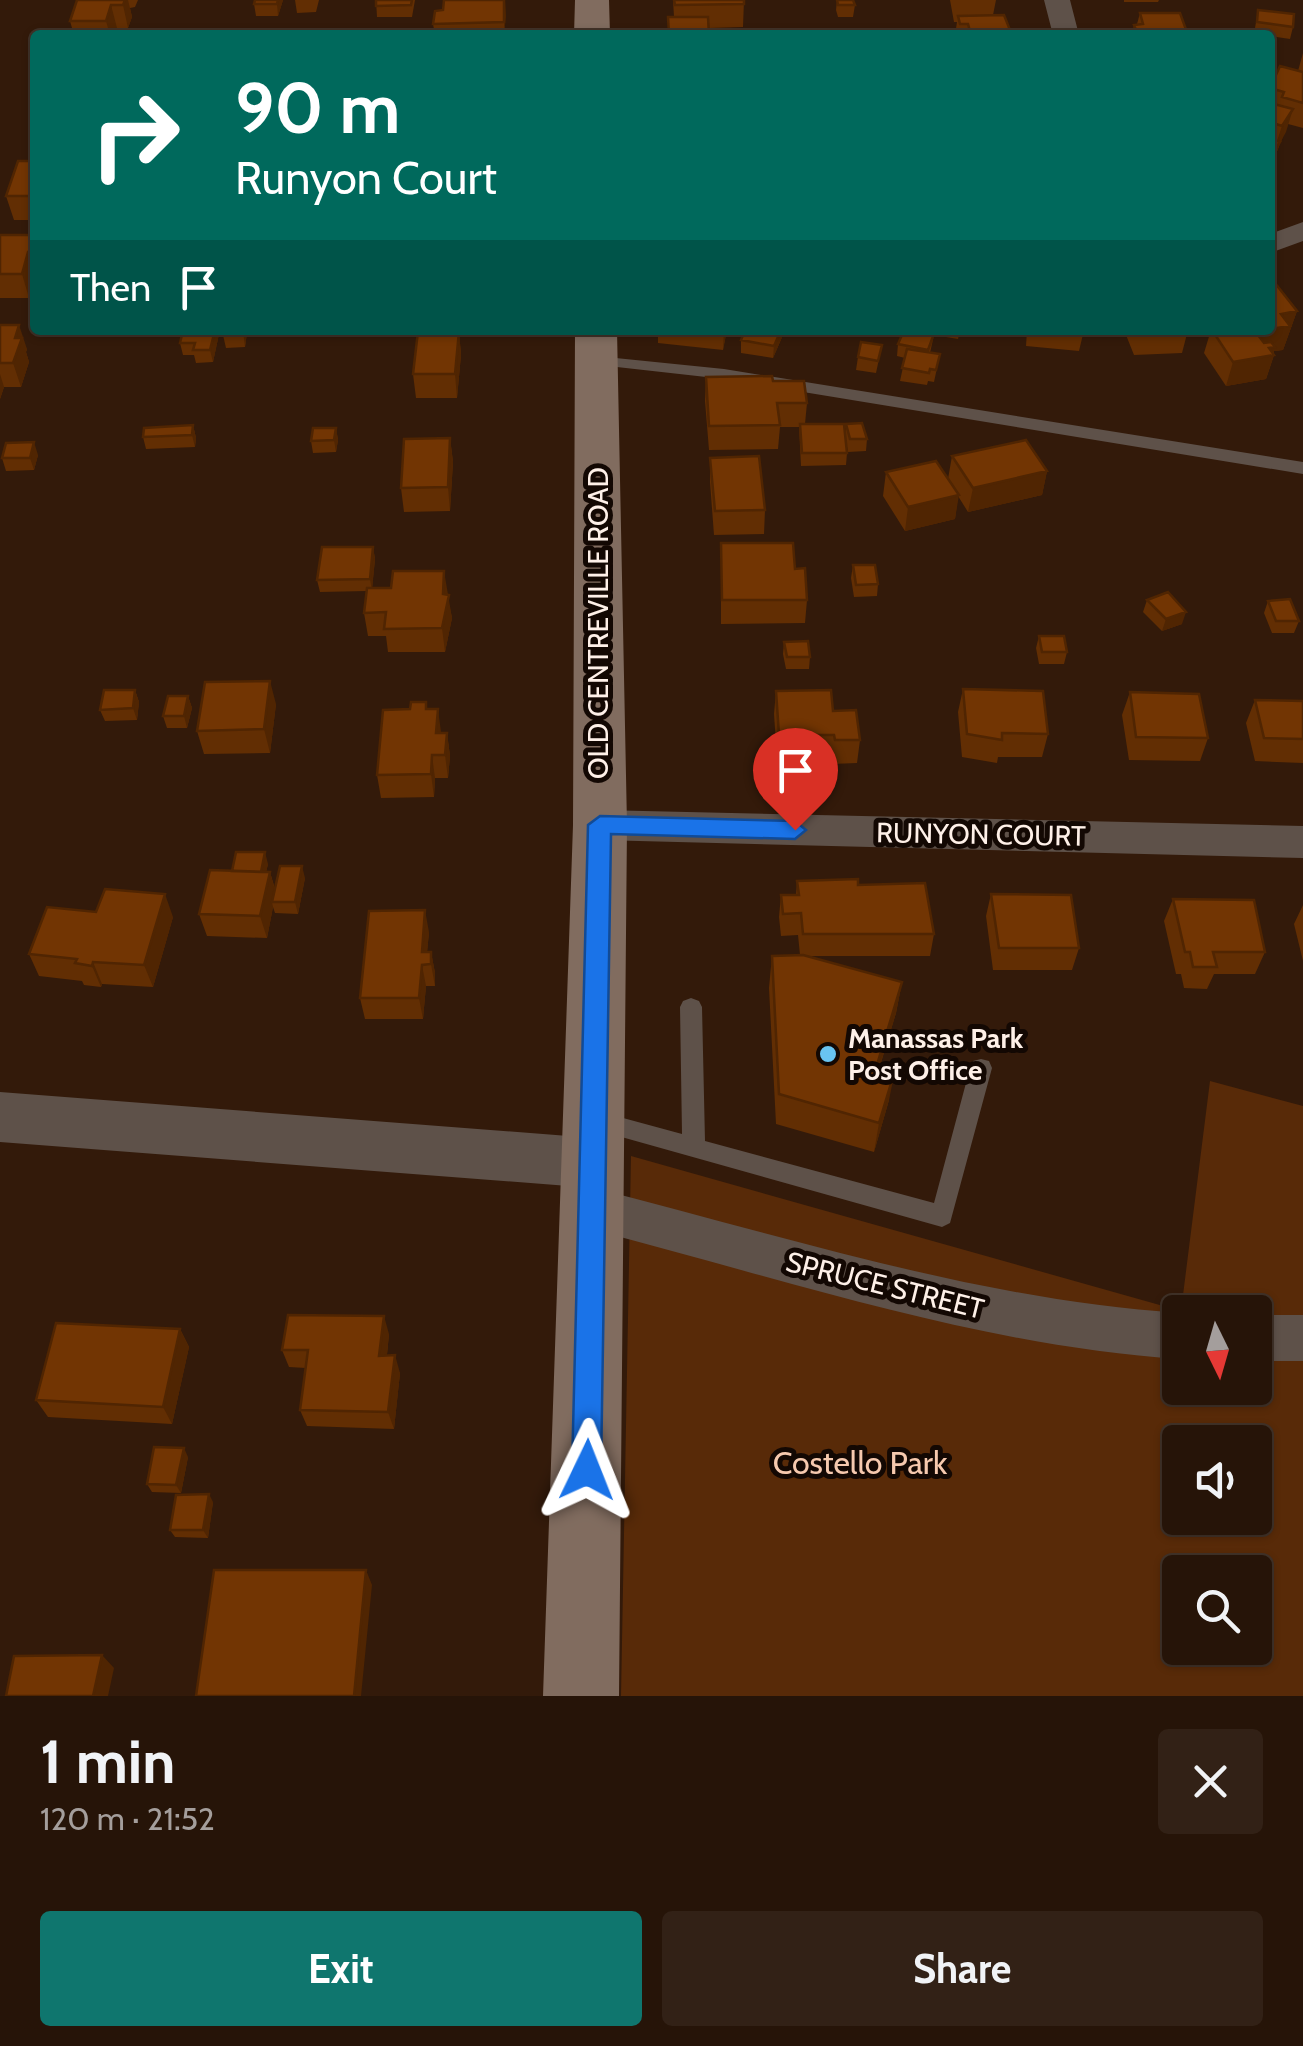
<!DOCTYPE html>
<meta charset="utf-8">
<style>
:root{--surface:#261408;--page:#322116;--text:#f1f3f6;--muted:#a49e9c;--line:#423329;--accent:#0f766e}
body{margin:0;font-family:Cabin,sans-serif;background:var(--page);color:var(--text);height:100vh;display:flex;flex-direction:column;font-size:38px;white-space:nowrap}
*{box-sizing:border-box;margin:0}
p{font-size:32px;color:var(--muted)}
.icon{flex:none;width:55px;height:55px;fill:none;stroke:currentColor;stroke-width:2;stroke-linecap:round;stroke-linejoin:round}
.map{position:relative;height:1696px;overflow:hidden}
.drawer{display:flex;flex-direction:column;background:var(--surface);flex:1}
.drawer>*{flex:none}
.top-card{position:absolute;left:30px;top:30px;width:1245px;height:305px;border-radius:10px;box-shadow:0 2px 8px #0004,0 0 0 2px var(--line);background:#00695c;color:#fff;overflow:hidden}
.needle{width:65px;rotate:175deg}
.controls{position:absolute;left:1162px;top:1295px;display:grid;gap:20px}
.controls a{display:grid;place-items:center;width:110px;height:110px;border-radius:10px;background:var(--surface);box-shadow:0 2px 8px #0004,0 0 0 2px var(--line);font-size:50px}
.pin{position:absolute;display:grid;place-items:center;width:85px;height:85px;color:#fff;margin:-102px -42px;border-radius:50% 50% 50% 0;rotate:-45deg;box-shadow:0 0 10px #0007}
.pin .icon{rotate:45deg}
.me{position:absolute;width:110px;margin:-55px;rotate:2deg;stroke-linejoin:round;filter:drop-shadow(0 0 8px #0008)}
.turn{display:flex;align-items:center;gap:35px;height:210px;padding:0 40px;font-size:45px}
.turn .icon{width:130px;height:130px;stroke-width:2.5}
.turn b{display:block;font-size:70px;line-height:85px}
.then{display:flex;align-items:center;height:95px;padding:0 40px;background:#0003;gap:20px;font-size:38px}
.round{display:grid;place-items:center;flex:none;width:105px;height:105px;border-radius:10px;background:var(--page)}
.summary{display:flex;align-items:center;justify-content:space-between;height:170px;padding:0 40px}
h1{font-size:60px;font-weight:700;line-height:75px}
.action{display:flex;gap:20px;margin-top:auto;padding:20px 40px}
.action a{flex:1;height:115px;border-radius:10px;background:var(--accent);color:#fff;font-size:40px;font-weight:700;line-height:115px;text-align:center}
.action a+a{background:var(--page);color:var(--text)}
.map>svg:first-child{display:block}
</style>
<div class="map">
<svg width="1303" height="1696" viewBox="0 0 1303 1696">
<rect width="100%" height="100%" fill="#331a0a"/>
<path fill="#582a08" fill-rule="evenodd" d="M 1210,1081 L 1303,1106 L 1303,1696 L 621,1696 L 631,1156 L 1181,1311 ZM 1180,1312 L 1255,1312 L 1255,1388 L 1180,1388 ZM 1180,1442 L 1255,1442 L 1255,1518 L 1180,1518 ZM 1180,1572 L 1255,1572 L 1255,1648 L 1180,1648 Z"/>
<g fill="none" stroke-linecap="round" stroke-linejoin="round">
<path fill="#5e5149" fill-rule="evenodd" d="M 596,356 L 724,369 L 1303,462 L 1303,474 L 724,379 L 590,364 L 588,361 Z
M 691,998 L 699,1001 L 702,1007 L 705,1141 L 934,1203 L 970,1068 L 973,1061 L 981,1059 L 989,1061 L 992,1068 L 950,1223 L 942,1227 L 593,1129 L 590,1122 L 593,1115 L 601,1112 L 682,1134 L 680,1007 L 683,1001 Z"/>
<path fill="#5e5149" fill-rule="evenodd" d="M 1044,0 L 1070,0 L 1079,35 L 1053,35 Z
M 1303,222 L 1303,241 L 1270,253 L 1270,234 Z
M 600,810 L 1303,826 L 1303,858 L 600,840 L 586,836 L 580,825 L 586,814 Z
M 594,1188 C 787,1237 981,1300 1180,1313 L 1180,1359 C 981,1346 787,1280 594,1230 L 578,1224 L 571,1209 L 578,1194 Z
M 1255,1315 L 1303,1315 L 1303,1361 L 1255,1361 Z"/>
<path fill="#5e5149" fill-rule="evenodd" d="M 0,1092 L 594,1138 L 614,1145 L 622,1163 L 614,1181 L 594,1188 L 0,1142 Z"/>
<path fill="#816c5f" fill-rule="evenodd" d="M 575,0 L 609,0 L 610,35 L 574,35 Z
M 575,330 L 617,330 L 627,825 L 619,1696 L 543,1696 L 573,825 Z"/>
</g>
<path fill="#622e03" d="M 77,0 L 138,0 L 135,7 L 130,8 L 132,17 L 128,28 L 117,28 L 115,35 L 74,35 L 70,21 Z
M 255,0 L 283,0 L 278,16 L 256,16 L 254,4 Z
M 295,0 L 319,0 L 316,12 L 297,13 Z
M 376,0 L 415,0 L 412,17 L 377,17 Z
M 505,0 L 505,35 L 435,35 L 433,24 L 443,10 Z
M 673,0 L 744,0 L 743,27 L 709,28 L 710,35 L 668,35 L 668,17 L 674,17 Z
M 837,0 L 855,5 L 853,17 L 838,17 L 836,10 Z
M 950,0 L 996,0 L 993,15 L 1012,35 L 955,35 L 957,22 L 954,22 Z
M 1124,0 L 1159,0 L 1158,2 L 1124,2 Z
M 1258,10 L 1293,27 L 1290,39 L 1270,36 L 1270,35 L 1254,34 Z
M 1140,13 L 1188,35 L 1132,35 L 1134,25 L 1137,24 Z
M 1303,53 L 1303,128 L 1288,124 L 1276,154 L 1270,162 L 1270,86 L 1298,71 Z
M 35,161 L 35,220 L 14,220 L 6,196 Z
M 0,235 L 35,235 L 35,278 L 29,298 L 0,298 Z
M 1297,311 L 1283,350 L 1274,351 L 1274,355 L 1266,379 L 1226,386 L 1204,353 L 1211,330 L 1270,330 Z
M 0,325 L 27,349 L 26,352 L 29,362 L 21,387 L 4,387 L 0,399 Z
M 183,330 L 218,330 L 219,334 L 213,362 L 196,363 L 194,355 L 183,355 L 180,343 Z
M 658,330 L 727,330 L 723,350 L 658,343 Z
M 901,330 L 960,330 L 958,339 L 934,335 L 930,353 L 940,354 L 934,382 L 928,381 L 927,385 L 900,381 L 905,358 L 897,356 L 898,344 L 904,330 Z
M 1027,330 L 1084,330 L 1079,351 L 1026,346 Z
M 1124,330 L 1188,330 L 1182,353 L 1134,355 Z
M 459,331 L 461,355 L 457,398 L 416,398 L 413,374 Z
M 247,333 L 245,347 L 226,348 L 223,335 Z
M 783,335 L 773,358 L 741,353 L 741,340 Z
M 882,345 L 876,373 L 856,370 L 858,357 Z
M 706,377 L 773,381 L 807,403 L 805,424 L 845,434 L 846,424 L 867,439 L 866,451 L 848,452 L 846,441 L 847,453 L 846,465 L 801,466 L 799,427 L 780,427 L 778,449 L 709,450 L 705,401 Z
M 193,425 L 196,438 L 195,447 L 146,449 L 143,437 Z
M 336,428 L 338,440 L 336,452 L 313,453 L 311,441 Z
M 450,438 L 453,462 L 450,511 L 404,512 L 401,488 Z
M 38,455 L 34,470 L 6,471 L 2,458 Z
M 952,456 L 1047,471 L 1042,495 L 968,512 L 958,496 L 955,519 L 905,531 L 883,496 L 886,472 L 948,479 Z
M 710,458 L 765,510 L 764,534 L 714,535 L 710,482 Z
M 721,543 L 795,569 L 807,600 L 805,623 L 721,624 Z
M 373,547 L 375,559 L 372,588 L 447,595 L 452,618 L 445,652 L 388,652 L 386,636 L 368,636 L 364,613 L 367,591 L 320,592 L 317,580 Z
M 853,565 L 878,584 L 877,596 L 854,597 L 851,578 Z
M 1147,600 L 1182,624 L 1162,631 L 1143,612 Z
M 1268,601 L 1299,621 L 1294,633 L 1272,633 L 1264,613 Z
M 1039,636 L 1067,652 L 1064,664 L 1039,664 L 1036,648 Z
M 784,642 L 810,657 L 809,669 L 786,669 L 783,654 Z
M 963,689 L 1048,734 L 1042,757 L 998,757 L 997,763 L 962,757 L 958,712 Z
M 135,690 L 139,702 L 137,720 L 105,721 L 100,710 Z
M 776,691 L 833,711 L 860,740 L 857,763 L 832,764 L 831,758 L 777,759 L 774,714 Z
M 1130,692 L 1208,738 L 1200,761 L 1129,760 L 1122,715 Z
M 188,696 L 192,708 L 187,728 L 167,728 L 163,716 Z
M 1255,700 L 1303,701 L 1303,763 L 1255,761 L 1246,723 Z
M 426,702 L 427,709 L 441,733 L 447,733 L 450,756 L 448,778 L 435,778 L 434,797 L 381,798 L 377,775 L 410,709 Z
M 276,704 L 270,753 L 204,754 L 197,731 Z
M 268,864 L 266,872 L 270,872 L 275,889 L 305,878 L 298,914 L 275,913 L 273,907 L 267,938 L 207,936 L 199,914 L 232,871 Z
M 797,881 L 858,885 L 934,934 L 930,956 L 805,956 L 902,982 L 896,1013 L 880,1066 L 889,1100 L 874,1152 L 776,1124 L 769,988 L 772,956 L 800,955 L 798,935 L 781,936 L 779,917 L 781,895 L 796,895 Z
M 991,894 L 1079,948 L 1072,970 L 993,970 L 986,916 Z
M 1173,899 L 1265,952 L 1255,974 L 1214,974 L 1207,989 L 1184,988 L 1181,974 L 1176,974 L 1164,921 Z
M 1303,905 L 1303,961 L 1294,924 Z
M 173,917 L 153,987 L 102,984 L 101,987 L 84,985 L 82,981 L 39,976 L 29,954 Z
M 429,932 L 427,952 L 431,952 L 435,973 L 435,986 L 426,986 L 423,1019 L 365,1019 L 360,998 Z
M 180,1329 L 189,1347 L 172,1424 L 48,1417 L 36,1400 Z
M 389,1334 L 387,1355 L 400,1373 L 394,1429 L 307,1426 L 300,1410 L 306,1368 L 289,1367 L 282,1350 Z
M 188,1457 L 181,1493 L 152,1492 L 147,1484 Z
M 213,1502 L 208,1538 L 175,1537 L 170,1530 Z"/>
<path fill="#502502" d="M 125,0 L 128,0 L 132,17 L 128,28 L 123,5 Z
M 278,0 L 283,0 L 278,16 L 277,4 Z
M 505,0 L 506,16 L 504,35 L 504,22 Z
M 111,5 L 117,28 L 115,35 L 110,35 L 106,21 Z
M 1293,109 L 1286,132 L 1280,143 L 1276,154 L 1270,162 L 1282,126 Z
M 28,252 L 35,275 L 29,298 L 22,274 Z
M 1297,311 L 1283,350 L 1274,351 L 1272,356 L 1274,355 L 1266,379 L 1226,386 L 1233,362 L 1250,359 L 1260,331 L 1270,330 L 1281,314 Z
M 19,325 L 27,349 L 26,352 L 29,362 L 21,387 L 13,363 L 15,338 Z
M 215,330 L 218,330 L 219,334 L 213,362 L 210,350 Z
M 243,330 L 246,330 L 247,333 L 245,347 Z
M 724,330 L 727,330 L 726,333 L 723,350 Z
M 781,330 L 783,330 L 783,335 L 773,358 L 774,346 Z
M 459,331 L 461,355 L 457,398 L 455,374 Z
M 0,374 L 4,387 L 0,399 Z
M 193,425 L 196,438 L 195,447 L 192,435 Z
M 336,428 L 338,440 L 336,452 L 334,440 Z
M 450,438 L 453,462 L 450,511 L 448,487 Z
M 34,442 L 38,455 L 34,470 L 30,458 Z
M 1047,471 L 1042,495 L 968,512 L 973,488 Z
M 959,495 L 955,519 L 905,531 L 908,507 Z
M 373,547 L 375,559 L 372,591 L 370,579 Z
M 444,571 L 452,618 L 445,652 L 442,628 Z
M 1186,612 L 1182,624 L 1162,631 L 1166,619 Z
M 270,681 L 276,704 L 270,753 L 264,729 Z
M 135,690 L 139,702 L 137,720 L 133,708 Z
M 188,696 L 192,708 L 187,728 L 184,716 Z
M 438,709 L 441,732 L 439,757 L 436,733 Z
M 447,733 L 450,756 L 448,778 L 445,755 Z
M 432,755 L 435,778 L 434,797 L 431,774 Z
M 265,852 L 268,864 L 263,886 L 260,874 Z
M 302,866 L 305,878 L 298,914 L 295,902 Z
M 270,872 L 276,894 L 272,902 L 273,907 L 267,938 L 260,916 Z
M 165,894 L 173,917 L 153,987 L 144,965 Z
M 425,910 L 429,932 L 426,964 L 422,952 Z
M 431,952 L 435,973 L 435,986 L 431,964 Z
M 93,962 L 102,984 L 101,987 L 92,966 Z
M 422,965 L 426,986 L 423,1019 L 419,998 Z
M 902,982 L 896,1013 L 871,1095 L 877,1065 Z
M 895,1070 L 889,1100 L 874,1152 L 879,1123 Z
M 384,1316 L 389,1334 L 385,1373 L 379,1356 Z
M 180,1329 L 189,1347 L 172,1424 L 163,1407 Z
M 395,1355 L 400,1373 L 394,1429 L 388,1412 Z
M 184,1448 L 188,1457 L 181,1493 L 176,1485 Z
M 209,1494 L 213,1502 L 208,1538 L 203,1530 Z
M 366,1570 L 372,1585 L 361,1696 L 354,1696 Z
M 102,1655 L 114,1668 L 108,1696 L 93,1696 Z"/>
<path fill="#723503" stroke="#502502" stroke-width="2.5" d="M 77,0 L 125,0 L 123,5 L 111,5 L 106,21 L 70,21 Z
M 255,0 L 278,0 L 277,4 L 254,4 Z
M 376,0 L 412,0 L 411,5 L 376,6 Z
M 444,0 L 504,0 L 504,22 L 433,24 L 435,11 L 443,10 Z
M 674,0 L 744,0 L 744,4 L 675,5 Z
M 837,0 L 853,0 L 855,5 L 838,5 Z
M 1258,10 L 1294,14 L 1293,27 L 1257,22 Z
M 1140,13 L 1180,13 L 1188,35 L 1138,35 L 1134,25 L 1143,24 Z
M 1004,15 L 1012,35 L 971,35 L 968,24 L 960,24 L 958,16 Z
M 668,17 L 708,17 L 709,35 L 669,35 Z
M 1280,66 L 1303,72 L 1303,103 L 1282,97 L 1284,92 L 1270,88 Z
M 1270,103 L 1293,109 L 1282,126 L 1270,122 Z
M 1270,139 L 1280,142 L 1274,150 L 1270,148 Z
M 18,161 L 35,161 L 35,196 L 6,196 Z
M 0,235 L 35,235 L 35,252 L 28,252 L 22,274 L 0,274 Z
M 1275,283 L 1297,311 L 1281,314 L 1290,326 L 1270,329 L 1270,284 Z
M 0,325 L 19,325 L 15,338 L 22,338 L 13,363 L 0,363 Z
M 183,330 L 215,330 L 210,350 L 193,350 L 195,343 L 180,343 Z
M 224,330 L 243,330 L 242,335 L 223,335 Z
M 745,330 L 781,330 L 774,346 L 741,340 Z
M 904,330 L 935,331 L 928,350 L 898,344 Z
M 1212,330 L 1266,330 L 1260,331 L 1262,334 L 1258,335 L 1264,343 L 1271,342 L 1275,347 L 1269,348 L 1274,355 L 1233,362 Z
M 418,331 L 459,331 L 455,374 L 413,374 Z
M 861,342 L 882,345 L 878,361 L 858,357 Z
M 907,349 L 940,354 L 936,370 L 930,369 L 929,373 L 902,368 Z
M 772,376 L 773,381 L 804,381 L 807,403 L 777,403 L 780,425 L 709,426 L 706,377 Z
M 862,423 L 867,439 L 850,439 L 846,424 Z
M 800,424 L 844,424 L 847,453 L 802,453 Z
M 193,425 L 192,435 L 143,437 L 144,428 Z
M 313,428 L 336,428 L 334,440 L 311,441 Z
M 450,438 L 448,487 L 401,488 L 404,439 Z
M 1026,440 L 1047,471 L 973,488 L 952,456 Z
M 34,442 L 30,458 L 2,458 L 6,443 Z
M 759,456 L 765,510 L 715,511 L 710,458 Z
M 936,461 L 959,495 L 908,507 L 886,472 Z
M 721,543 L 793,543 L 795,569 L 805,568 L 807,600 L 722,600 Z
M 322,547 L 373,547 L 370,579 L 317,580 Z
M 853,565 L 875,565 L 878,584 L 856,585 Z
M 393,571 L 444,571 L 443,594 L 449,595 L 442,628 L 384,629 L 386,612 L 364,613 L 367,588 L 391,588 Z
M 1168,592 L 1186,612 L 1166,619 L 1147,600 Z
M 1290,599 L 1299,621 L 1276,621 L 1268,601 Z
M 1039,636 L 1064,636 L 1067,652 L 1042,652 Z
M 808,641 L 810,657 L 787,657 L 784,642 Z
M 270,681 L 264,729 L 197,731 L 205,682 Z
M 963,689 L 1043,691 L 1048,734 L 1002,733 L 1002,740 L 967,734 Z
M 104,690 L 135,690 L 133,708 L 100,710 Z
M 831,690 L 833,711 L 856,710 L 860,740 L 835,740 L 834,735 L 779,735 L 776,691 Z
M 1130,692 L 1199,694 L 1208,738 L 1136,737 Z
M 168,696 L 188,696 L 184,716 L 163,716 Z
M 1255,700 L 1303,701 L 1303,739 L 1264,738 Z
M 411,702 L 426,702 L 426,709 L 438,709 L 436,733 L 447,733 L 445,755 L 432,755 L 431,774 L 377,775 L 383,710 L 410,709 Z
M 236,852 L 265,852 L 261,872 L 232,871 Z
M 280,866 L 302,866 L 295,902 L 272,902 Z
M 210,870 L 270,872 L 260,916 L 199,914 Z
M 858,879 L 858,885 L 925,883 L 934,934 L 803,934 L 801,913 L 783,914 L 781,895 L 799,895 L 797,881 Z
M 105,889 L 165,894 L 144,965 L 93,962 L 92,966 L 75,963 L 77,959 L 29,954 L 47,907 L 96,912 Z
M 991,894 L 1071,895 L 1079,948 L 999,948 Z
M 1173,899 L 1254,900 L 1265,952 L 1213,952 L 1217,967 L 1193,967 L 1190,952 L 1185,952 Z
M 425,910 L 422,952 L 431,952 L 431,964 L 422,965 L 419,998 L 360,998 L 369,911 Z
M 803,955 L 902,982 L 877,1065 L 895,1070 L 879,1123 L 779,1094 L 772,956 Z
M 288,1315 L 384,1316 L 379,1356 L 395,1355 L 388,1412 L 300,1410 L 308,1350 L 282,1350 Z
M 56,1323 L 180,1329 L 163,1407 L 36,1400 Z
M 154,1447 L 184,1448 L 176,1485 L 147,1484 Z
M 209,1494 L 203,1530 L 170,1530 L 176,1495 Z
M 214,1570 L 366,1570 L 354,1696 L 196,1696 Z
M 102,1655 L 93,1696 L 6,1696 L 14,1656 Z"/>
<path fill="#1a73e8" stroke="#114b97" stroke-width="2.5" d="M 600,816 L 795,821 L 806,830 L 795,839 L 611,834 L 601,1470 L 597,1481 L 587,1485 L 577,1481 L 572,1470 L 588,825 Z"/>
<circle fill="#69c4f1" stroke="#130803" stroke-width="4" cx="828" cy="1054" r="10"/>
<g text-anchor="middle" dominant-baseline="central" stroke-width="10" stroke-linejoin="round" paint-order="stroke">
<g font-size="28" fill="#fef0e8" stroke="#130803">
<text transform="translate(598 623) rotate(-90)">OLD CENTREVILLE ROAD</text>
<text transform="translate(981 834) rotate(1)">RUNYON COURT</text>
<text transform="translate(885 1285) rotate(14)">SPRUCE STREET</text>
</g>
<g font-size="28" font-weight="bold" fill="#fef0e8" stroke="#130803" text-anchor="start">
<text x="848" y="1038">Manassas Park<tspan x="848" dy="32">Post Office</tspan></text>
</g>
<g font-size="32" fill="#f6c9ae" stroke="#130803">
<text x="860" y="1462">Costello Park</text>
</g>
</g>
</svg>
<div class="controls">
<a><svg class="needle" viewBox="-14 -14 28 28"><path d="M0-13l5 13h-10z" fill="#e53935"/><path d="M0 13l5-13h-10z" fill="#a49e9c"/></svg></a>
<a><svg class="icon" aria-label="sound" viewBox="0 0 24 24"><path d="M4 9h4l5-4v14l-5-4H4zM17 9q2 3 0 6"/></svg></a>
<a><svg class="icon" aria-label="search" viewBox="0 0 24 24"><circle cx="10" cy="10" r="6"/><path d="M15 15l6 6"/></svg></a>
</div>
<div class="pin" style="left:795px;top:830px;background:#d93025"><svg class="icon" aria-label="arrive" viewBox="0 0 24 24"><path d="M6 21V4h12l-3 4 3 4H6"/></svg></div>
<svg class="me" style="left:587px;top:1470px" viewBox="-20 -20 40 40"><path d="M0-17L14 15 0 8-14 15z" fill="#1a73e8" stroke="#fff" stroke-width="4"/></svg>
<div class="top-card">
<div class="turn"><svg class="icon" aria-label="right" viewBox="0 0 24 24"><path d="M7 20v-9h11M14 6l5 5-5 5"/></svg><div><b>90 m</b>Runyon Court</div></div>
<div class="then">Then<svg class="icon" aria-label="arrive" viewBox="0 0 24 24"><path d="M6 21V4h12l-3 4 3 4H6"/></svg></div>
</div>
</div>
<section class="drawer">
<div class="summary"><div><h1>1 min</h1><p>120 m · 21:52</p></div><a class="round"><svg class="icon" aria-label="close" viewBox="0 0 24 24"><path d="M6 6l12 12M18 6L6 18"/></svg></a></div>
<div class="action"><a>Exit</a><a>Share</a></div>
</section>
